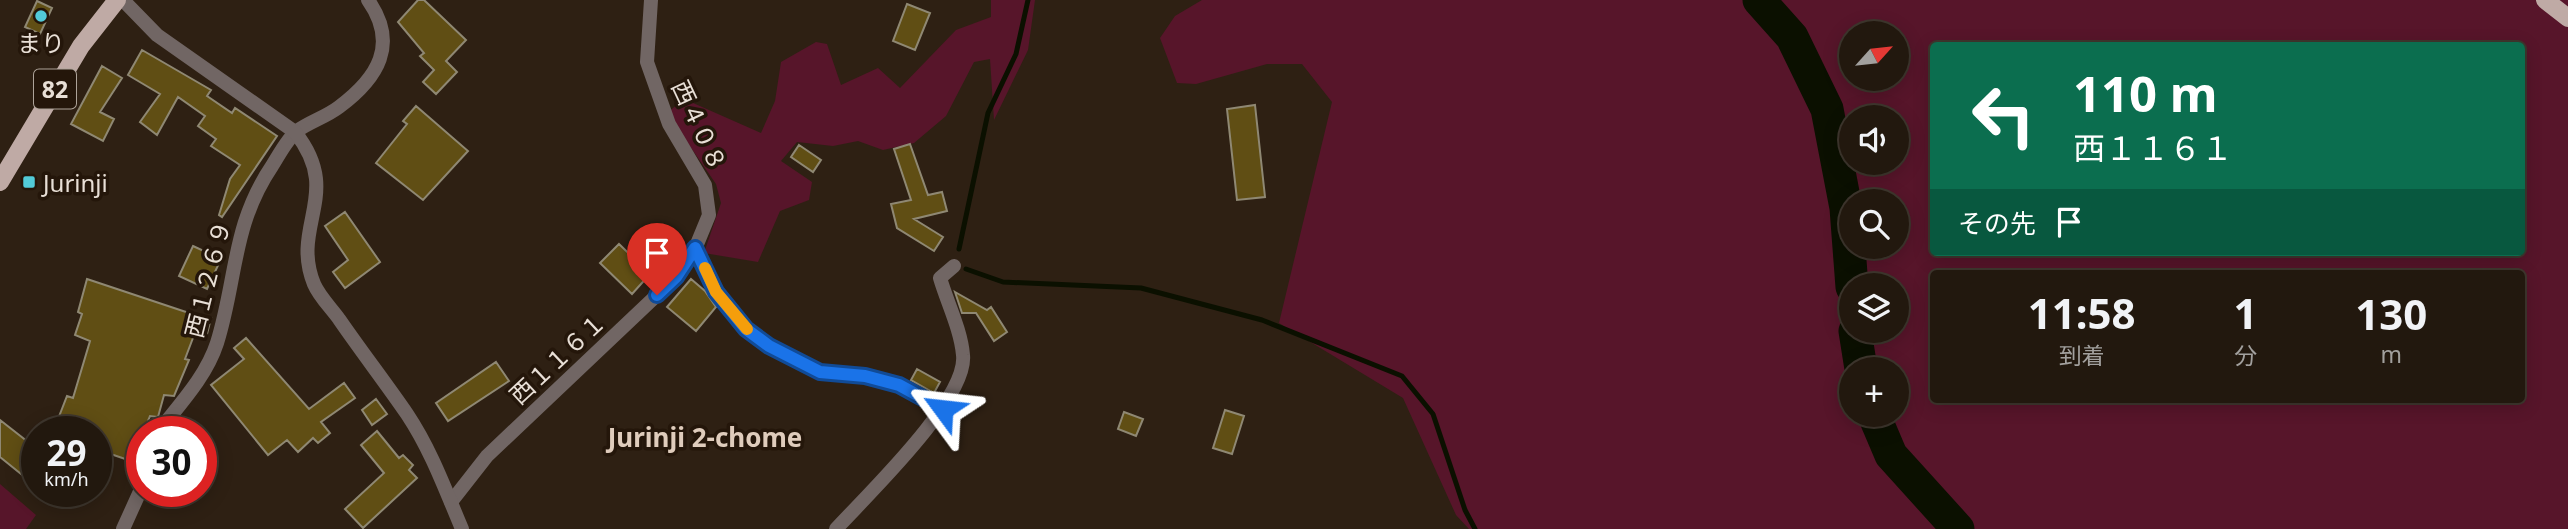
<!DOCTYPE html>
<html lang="ja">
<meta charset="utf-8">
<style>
:root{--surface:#22180e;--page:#2e251c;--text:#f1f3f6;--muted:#a2a09e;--line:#3f372e}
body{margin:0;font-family:"Noto Sans","Noto Sans JP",sans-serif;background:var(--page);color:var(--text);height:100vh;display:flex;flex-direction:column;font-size:26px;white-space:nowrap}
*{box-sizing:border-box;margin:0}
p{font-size:23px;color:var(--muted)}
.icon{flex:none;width:38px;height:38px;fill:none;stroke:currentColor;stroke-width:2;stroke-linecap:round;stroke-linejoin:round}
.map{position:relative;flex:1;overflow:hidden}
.drawer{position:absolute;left:1930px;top:270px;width:595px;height:133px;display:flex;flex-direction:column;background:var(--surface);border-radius:7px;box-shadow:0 4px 18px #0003,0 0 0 2px var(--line)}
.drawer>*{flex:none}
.guide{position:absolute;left:1930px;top:42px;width:595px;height:214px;border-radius:7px;box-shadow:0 4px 18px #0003,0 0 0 2px var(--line);background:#0b6e4f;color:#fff;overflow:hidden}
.needle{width:46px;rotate:63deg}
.controls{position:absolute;left:1839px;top:21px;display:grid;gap:14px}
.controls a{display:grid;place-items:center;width:70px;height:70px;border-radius:50%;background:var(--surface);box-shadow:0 4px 18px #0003,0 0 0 2px var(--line);font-size:35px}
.speed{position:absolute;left:21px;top:416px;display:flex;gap:14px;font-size:35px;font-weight:700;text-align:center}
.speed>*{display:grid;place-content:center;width:91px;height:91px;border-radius:50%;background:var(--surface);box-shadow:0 4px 18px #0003,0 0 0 2px var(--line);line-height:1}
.speed small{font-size:18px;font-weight:400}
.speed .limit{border:10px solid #d22;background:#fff;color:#111}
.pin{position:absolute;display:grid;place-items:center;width:60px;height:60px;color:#fff;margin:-72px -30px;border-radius:50% 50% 50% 0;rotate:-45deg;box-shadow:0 0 7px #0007}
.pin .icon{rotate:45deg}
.me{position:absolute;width:77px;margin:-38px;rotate:300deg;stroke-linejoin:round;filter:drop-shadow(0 0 5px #0008)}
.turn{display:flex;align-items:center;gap:24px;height:147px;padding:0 28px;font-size:32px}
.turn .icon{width:91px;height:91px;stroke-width:2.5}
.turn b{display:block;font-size:49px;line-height:60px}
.then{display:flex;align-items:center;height:66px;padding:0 28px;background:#0003;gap:14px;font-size:26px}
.eta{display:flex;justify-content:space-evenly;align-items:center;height:119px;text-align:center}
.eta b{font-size:42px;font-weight:700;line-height:49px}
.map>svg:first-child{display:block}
</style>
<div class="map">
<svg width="2568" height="529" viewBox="0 0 2568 529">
<rect width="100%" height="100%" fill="#2e2013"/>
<path fill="#57152a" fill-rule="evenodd" d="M 991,0 L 1035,0 L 1028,50 L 994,120 L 990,59 L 974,62 L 946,116 L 914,143 L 883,150 L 858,141 L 833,146 L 797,142 L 781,161 L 812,182 L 809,200 L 780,211 L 758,262 L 704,253 L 721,203 L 716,184 L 667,113 L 684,99 L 761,133 L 775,101 L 781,62 L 816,42 L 827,44 L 841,85 L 878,68 L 900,88 L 956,30 L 991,17 Z
M 1202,0 L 2568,0 L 2568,529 L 1469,529 L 1456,515 L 1403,398 L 1279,323 L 1332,102 L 1302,64 L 1267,64 L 1196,84 L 1177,83 L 1160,38 L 1175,16 ZM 1852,33 L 1897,33 L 1897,79 L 1852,79 ZM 1934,46 L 2522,46 L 2522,252 L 1934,252 ZM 1852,117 L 1897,117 L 1897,163 L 1852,163 ZM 1852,201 L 1897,201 L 1897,247 L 1852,247 ZM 1934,273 L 2522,273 L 2522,399 L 1934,399 ZM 1852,285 L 1897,285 L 1897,331 L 1852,331 ZM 1852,369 L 1897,369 L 1897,415 L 1852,415 Z
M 0,484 L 36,515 L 26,529 L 0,529 Z"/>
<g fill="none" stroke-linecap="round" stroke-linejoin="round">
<path stroke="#0b1000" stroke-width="5" d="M 959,249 L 988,113 L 1016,54 L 1028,0
M 966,269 L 1003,282 L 1141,288 L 1262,320 L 1402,376 L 1433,414 L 1465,510 L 1475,529"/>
<path stroke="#0b1000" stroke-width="33" d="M 1759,0 L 1792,37 L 1827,109 L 1846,208 L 1852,287
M 1855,331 L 1861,369
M 1874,415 L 1891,455 L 1958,529"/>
</g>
<path fill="#604e14" stroke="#8f8873" stroke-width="2" d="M 418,0 L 424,0 L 466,40 L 446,61 L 457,72 L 436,94 L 423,82 L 434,70 L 420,56 L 424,53 L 398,22 Z
M 37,1 L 52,8 L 40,34 L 25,27 Z
M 907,4 L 930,13 L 915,50 L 893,41 Z
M 142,50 L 211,90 L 207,96 L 232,113 L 235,108 L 277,136 L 222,217 L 219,215 L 230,179 L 240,165 L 211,146 L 216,139 L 198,126 L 205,116 L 178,97 L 157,135 L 140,122 L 160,94 L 128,75 Z
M 102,66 L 122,78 L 100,112 L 114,119 L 103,141 L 71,124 Z
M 1255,105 L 1265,197 L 1237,200 L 1227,109 Z
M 416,106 L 468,151 L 423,200 L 376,163 L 407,124 L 403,121 Z
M 910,144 L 928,195 L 942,192 L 947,211 L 914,219 L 943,237 L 934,251 L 897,228 L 891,204 L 911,200 L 894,149 Z
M 799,145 L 821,160 L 813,172 L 791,157 Z
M 345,212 L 380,262 L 345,288 L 333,272 L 348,260 L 325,226 Z
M 619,244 L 650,274 L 632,294 L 600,263 Z
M 193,246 L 221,259 L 207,289 L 179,276 Z
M 87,279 L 186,312 L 211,318 L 207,334 L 196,330 L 185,359 L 189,360 L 174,396 L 164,395 L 158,417 L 150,416 L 131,461 L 96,449 L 96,432 L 53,432 L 67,396 L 73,398 L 90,341 L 75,335 L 82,314 L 78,312 Z
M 691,279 L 705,291 L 716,307 L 696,331 L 667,307 Z
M 955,292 L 987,310 L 991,307 L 1007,332 L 994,341 L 976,313 L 962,313 Z
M 246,338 L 309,409 L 344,383 L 355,398 L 321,422 L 330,433 L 318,443 L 313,438 L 298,452 L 287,440 L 268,455 L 211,385 L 244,359 L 234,348 Z
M 496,362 L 509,381 L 448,421 L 436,403 Z
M 917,369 L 940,382 L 934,393 L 911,380 Z
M 376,399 L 387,414 L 372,425 L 362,410 Z
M 1225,410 L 1244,416 L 1232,454 L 1213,448 Z
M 1124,412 L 1143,419 L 1136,436 L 1118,429 Z
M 0,420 L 37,449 L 37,474 L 31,482 L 0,457 Z
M 377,431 L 399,458 L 403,455 L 413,465 L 409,470 L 417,478 L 363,528 L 345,509 L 384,473 L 361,445 Z"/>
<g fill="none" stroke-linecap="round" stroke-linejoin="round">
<path stroke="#716664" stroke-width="14" d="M 651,0 L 647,62 L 669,124 L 705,185 L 709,215 L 695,249 L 716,292 L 746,329 L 769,346 L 820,372 L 865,376 L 899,385 L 943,409
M 158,432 C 179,405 206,377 217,343 C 237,279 232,225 272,166 C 279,155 287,139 297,131 C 309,122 326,117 339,107 C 378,78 399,44 368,0
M 451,502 L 487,456 L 676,277 L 695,249
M 123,529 L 142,487
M 836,529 C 867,495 968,399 963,355 C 961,330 947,302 940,278 L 954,266"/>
<path stroke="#716664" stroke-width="14" d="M 123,0 L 157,35 L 295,132 C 344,194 290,225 314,284 C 319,296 331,308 339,319 C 361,351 385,382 407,414 C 431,450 445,489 462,529"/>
<path stroke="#bfaaa5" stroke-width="18" d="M 2545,0 L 2568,18
M 0,182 L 81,46 L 117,0"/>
</g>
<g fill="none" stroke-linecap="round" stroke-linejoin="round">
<g stroke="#114b97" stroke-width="18">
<path id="route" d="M 657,295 L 676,277 L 695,248 L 716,292 L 746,329 L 769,346 L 820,372 L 865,376 L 899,385 L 943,409"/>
</g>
<use href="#route" stroke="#1a73e8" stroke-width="12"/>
<path stroke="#f59e0b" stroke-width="12" d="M 705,268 L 716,292 L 747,329"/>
</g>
<g fill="#52cbd8" stroke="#24160a" stroke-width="2.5">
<circle cx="41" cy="16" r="7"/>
<rect x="22" y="175" width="14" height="14" rx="3.5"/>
</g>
<g text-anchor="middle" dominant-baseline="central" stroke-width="7" stroke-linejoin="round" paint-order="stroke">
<rect fill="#24160a" stroke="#ada399" stroke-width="2" x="34" y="69.5" width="42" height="39" rx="5"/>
<g font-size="23" font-weight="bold" fill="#e8dfd6">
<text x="55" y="89">82</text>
</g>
<g font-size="24" fill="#e8dfd6" stroke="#24160a">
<text x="41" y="42">まり</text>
<text x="43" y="182" text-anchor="start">Jurinji</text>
</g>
<g font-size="24" fill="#e8dfd6" stroke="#24160a">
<text transform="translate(700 125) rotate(65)">西４０８</text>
<text transform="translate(207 279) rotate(-76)">西１２６９</text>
<text transform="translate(557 358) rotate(-43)">西１１６１</text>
</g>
<g font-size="26" font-weight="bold" fill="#dfccbc" stroke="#24160a">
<text x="705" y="437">Jurinji 2-chome</text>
</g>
</g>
</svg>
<div class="controls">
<a><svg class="needle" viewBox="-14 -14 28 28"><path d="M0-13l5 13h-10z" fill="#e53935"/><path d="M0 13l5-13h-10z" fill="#a2a09e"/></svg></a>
<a><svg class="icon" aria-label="sound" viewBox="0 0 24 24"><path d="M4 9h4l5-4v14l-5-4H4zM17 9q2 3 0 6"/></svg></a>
<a><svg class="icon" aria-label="search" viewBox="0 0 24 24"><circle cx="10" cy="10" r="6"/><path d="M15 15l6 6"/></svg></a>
<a><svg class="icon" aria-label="layers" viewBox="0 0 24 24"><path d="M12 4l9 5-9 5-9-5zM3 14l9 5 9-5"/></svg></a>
<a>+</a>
</div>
<div class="speed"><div>29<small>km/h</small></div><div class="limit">30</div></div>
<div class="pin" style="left:657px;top:295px;background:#d93025"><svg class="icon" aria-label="arrive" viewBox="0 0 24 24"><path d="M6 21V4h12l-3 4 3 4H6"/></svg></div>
<svg class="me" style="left:943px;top:409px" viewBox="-20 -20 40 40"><path d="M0-17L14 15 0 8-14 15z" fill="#1a73e8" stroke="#fff" stroke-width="4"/></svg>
<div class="guide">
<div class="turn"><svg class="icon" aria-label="left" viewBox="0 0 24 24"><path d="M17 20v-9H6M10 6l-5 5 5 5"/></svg><div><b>110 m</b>西１１６１</div></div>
<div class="then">その先<svg class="icon" aria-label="arrive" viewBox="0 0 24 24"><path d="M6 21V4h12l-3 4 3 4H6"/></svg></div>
</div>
<section class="drawer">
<div class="eta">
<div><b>11:58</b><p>到着</p></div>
<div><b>1</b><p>分</p></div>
<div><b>130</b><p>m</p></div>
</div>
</section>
</div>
